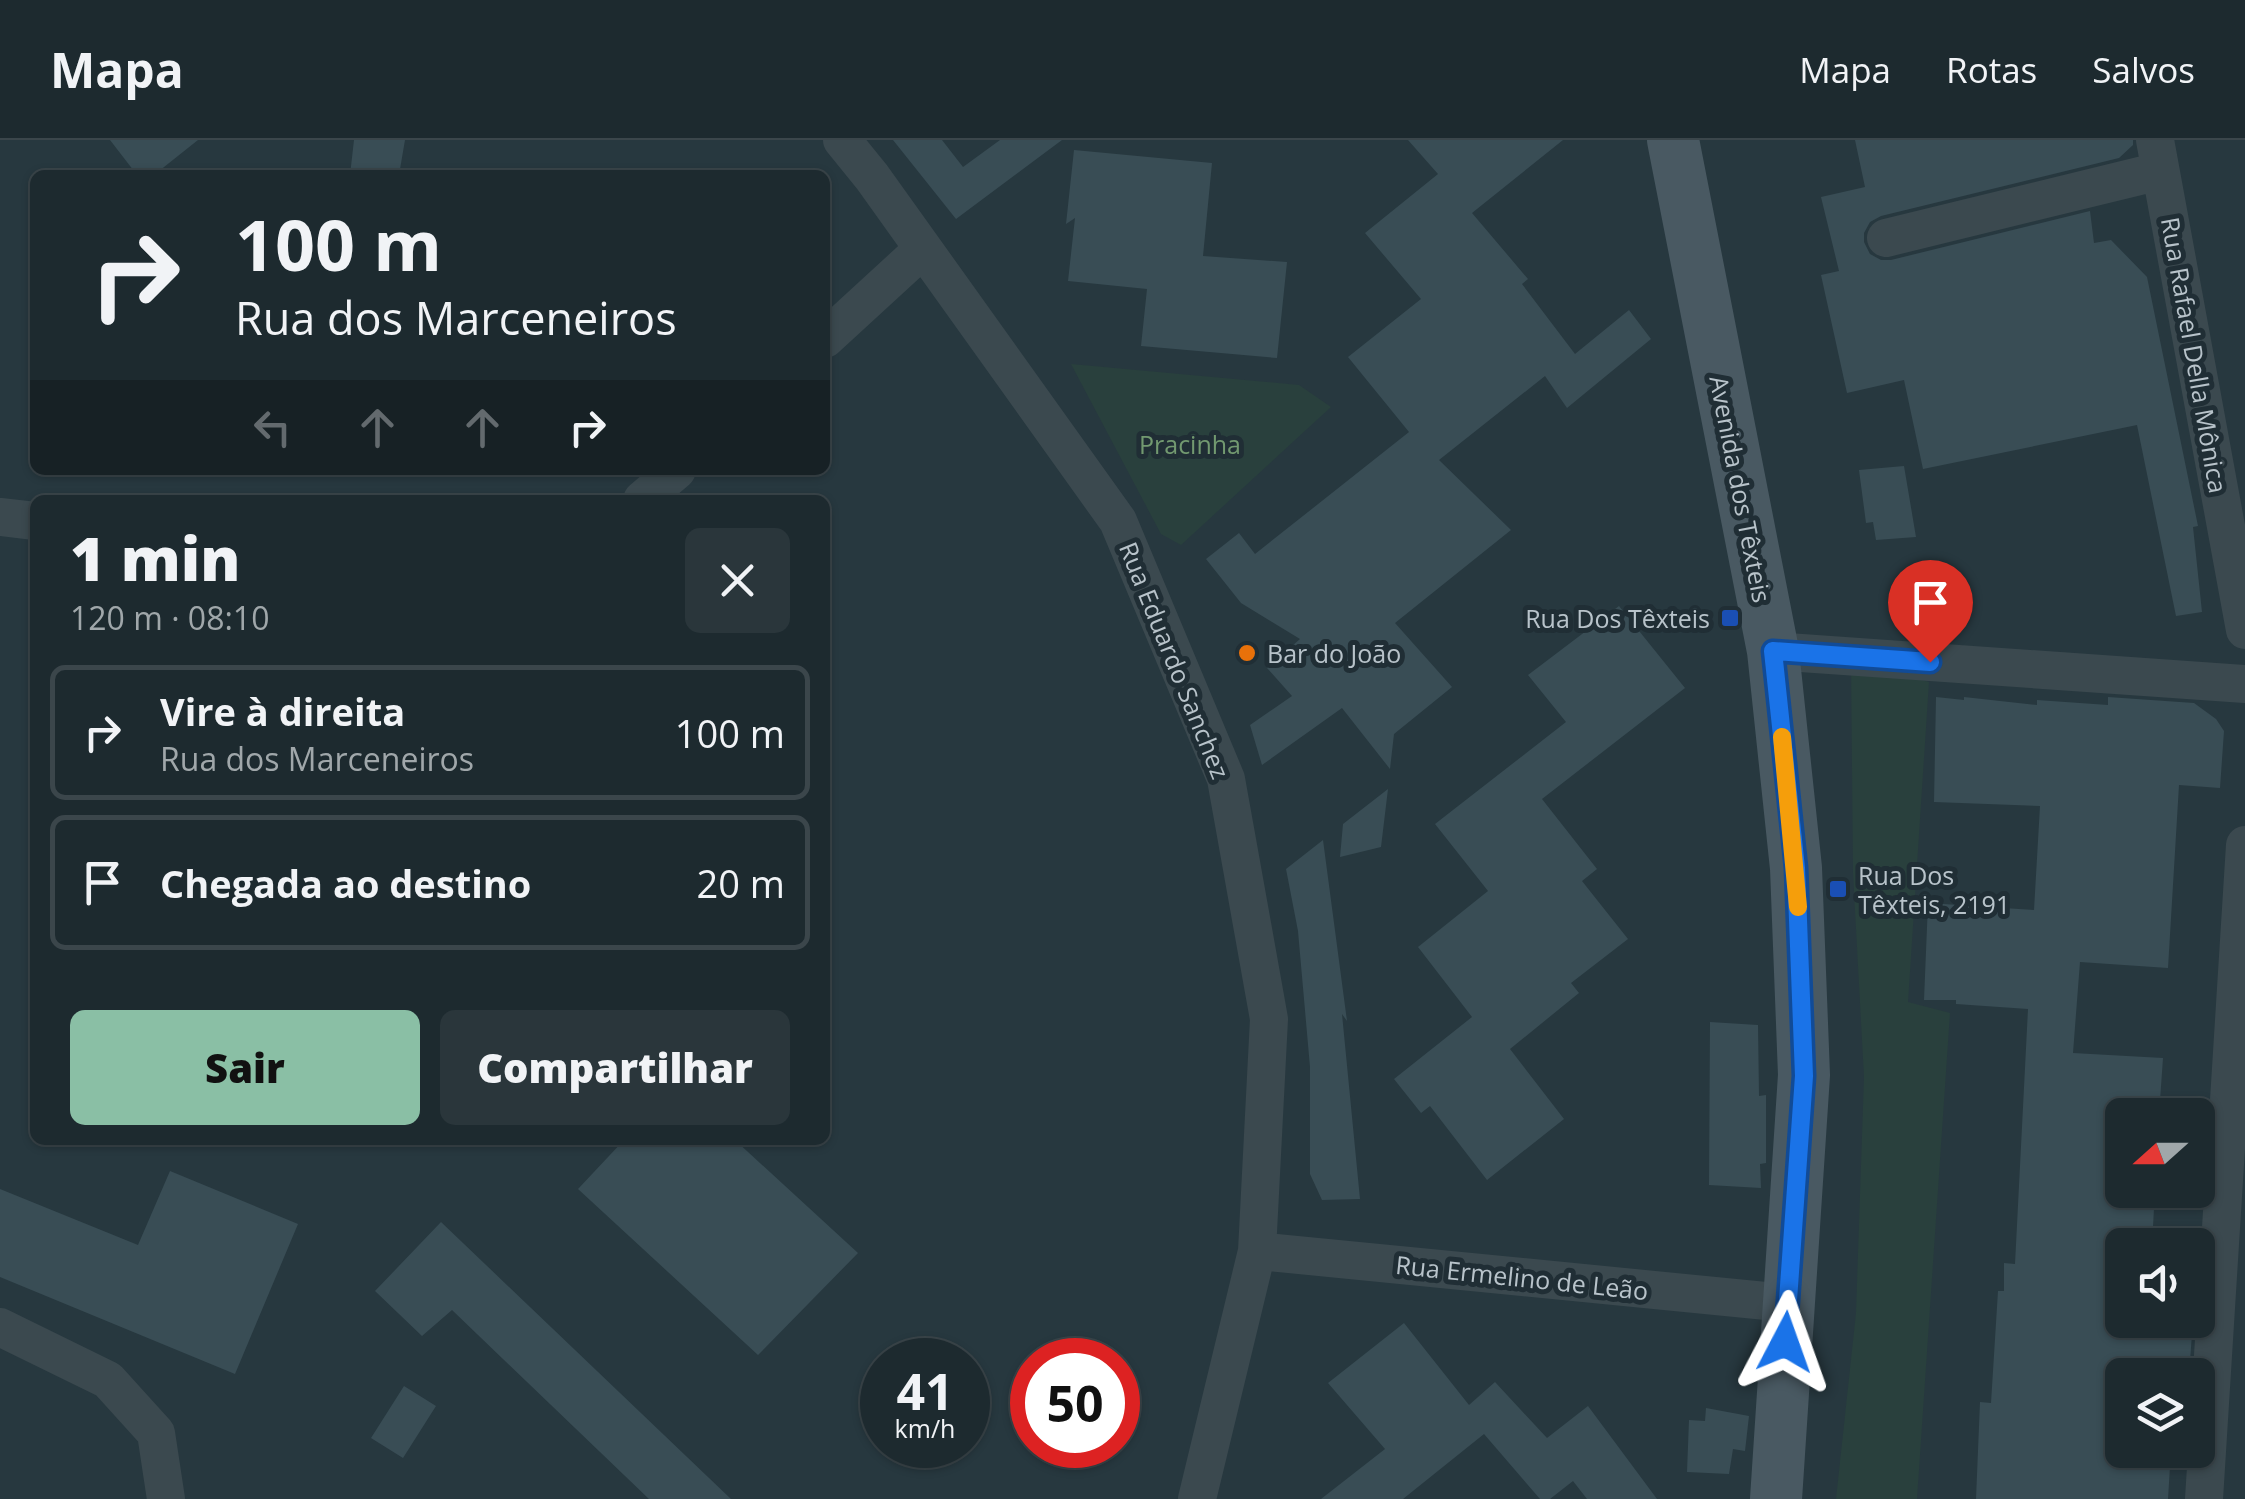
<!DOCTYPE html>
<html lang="pt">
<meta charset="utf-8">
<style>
:root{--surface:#1d2a2f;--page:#2a363b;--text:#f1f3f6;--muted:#a0a7aa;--line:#3b464b;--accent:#8abfa5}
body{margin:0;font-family:"Open Sans",sans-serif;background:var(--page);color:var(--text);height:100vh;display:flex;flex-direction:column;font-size:38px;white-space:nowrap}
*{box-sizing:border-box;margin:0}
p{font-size:32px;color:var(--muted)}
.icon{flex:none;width:55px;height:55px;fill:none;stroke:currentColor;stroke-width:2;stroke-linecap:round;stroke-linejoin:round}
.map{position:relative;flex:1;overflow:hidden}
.details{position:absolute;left:30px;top:355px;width:800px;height:650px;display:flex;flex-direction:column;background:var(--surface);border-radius:15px;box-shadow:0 2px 8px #0004,0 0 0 2px var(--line)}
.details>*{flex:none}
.hud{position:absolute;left:30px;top:30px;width:800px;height:305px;border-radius:15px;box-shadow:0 2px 8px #0004,0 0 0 2px var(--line);background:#1d2a2f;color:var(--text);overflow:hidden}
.needle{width:65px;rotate:249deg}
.controls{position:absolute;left:2105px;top:958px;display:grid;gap:20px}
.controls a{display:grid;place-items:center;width:110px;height:110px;border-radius:15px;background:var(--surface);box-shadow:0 2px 8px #0004,0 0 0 2px var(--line);font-size:50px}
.speed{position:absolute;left:860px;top:1198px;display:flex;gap:20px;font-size:50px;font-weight:700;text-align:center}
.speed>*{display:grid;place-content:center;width:130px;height:130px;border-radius:50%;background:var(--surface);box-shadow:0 2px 8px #0004,0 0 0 2px var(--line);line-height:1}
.speed small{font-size:25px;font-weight:400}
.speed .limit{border:15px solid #d22;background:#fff;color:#111}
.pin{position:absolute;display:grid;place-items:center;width:85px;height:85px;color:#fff;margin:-102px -42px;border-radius:50% 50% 50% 0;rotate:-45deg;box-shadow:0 0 10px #0007}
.pin .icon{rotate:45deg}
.me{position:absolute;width:110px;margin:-55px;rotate:4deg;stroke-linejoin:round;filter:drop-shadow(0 0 8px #0008)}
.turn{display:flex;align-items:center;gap:35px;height:210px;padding:0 40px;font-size:45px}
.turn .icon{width:130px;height:130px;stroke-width:2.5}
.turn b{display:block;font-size:70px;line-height:85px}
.lanes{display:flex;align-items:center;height:95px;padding:0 40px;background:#0003;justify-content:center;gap:50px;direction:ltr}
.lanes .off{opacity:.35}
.round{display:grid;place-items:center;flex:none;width:105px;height:105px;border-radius:15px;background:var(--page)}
.head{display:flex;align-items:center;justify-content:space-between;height:170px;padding:0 40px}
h1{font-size:60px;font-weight:800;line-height:75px}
.button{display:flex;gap:20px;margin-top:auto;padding:20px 40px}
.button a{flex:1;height:115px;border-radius:15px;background:var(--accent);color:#111;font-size:40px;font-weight:800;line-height:115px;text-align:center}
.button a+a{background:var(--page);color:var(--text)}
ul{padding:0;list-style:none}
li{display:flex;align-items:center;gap:30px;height:135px;margin:0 20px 15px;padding:0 20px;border:5px solid var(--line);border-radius:15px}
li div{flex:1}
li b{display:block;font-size:38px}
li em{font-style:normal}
header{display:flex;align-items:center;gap:60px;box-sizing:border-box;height:140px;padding:0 50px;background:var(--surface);border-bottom:2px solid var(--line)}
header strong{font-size:48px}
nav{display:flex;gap:55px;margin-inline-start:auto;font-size:35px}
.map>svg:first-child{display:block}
</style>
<header>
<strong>Mapa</strong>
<nav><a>Mapa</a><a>Rotas</a><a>Salvos</a></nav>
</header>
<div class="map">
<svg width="2245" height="1359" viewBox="0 0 2245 1359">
<rect width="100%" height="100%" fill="#27383f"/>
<path fill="#29403d" d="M 1071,224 L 1299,245 L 1331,267 L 1181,405 L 1161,394 Z
M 1851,522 L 1929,542 L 1908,862 L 1950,873 L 1917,1359 L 1836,1359 L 1856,1173 L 1864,937 L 1853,733 Z"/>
<path fill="#394d55" d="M 110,0 L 198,0 L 154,35 L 137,35 Z
M 354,0 L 405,0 L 399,35 L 350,35 Z
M 893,0 L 942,0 L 963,27 L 1000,0 L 1062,0 L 956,79 Z
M 1408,0 L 1563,0 L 1472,73 L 1528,139 L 1522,144 L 1575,214 L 1629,170 L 1651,199 L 1567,268 L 1545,236 L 1439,320 L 1511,390 L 1395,483 L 1452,547 L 1394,594 L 1390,629 L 1342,568 L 1262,625 L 1250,585 L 1292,556 L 1267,528 L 1300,499 L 1241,463 L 1206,419 L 1239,393 L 1255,414 L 1409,292 L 1348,217 L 1421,159 L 1365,93 L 1438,34 Z
M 1855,0 L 2133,0 L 2133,5 L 2119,18 L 1881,76 L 1870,82 L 1864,93 L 1864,102 L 1870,114 L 1881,120 L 1891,120 L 2090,71 L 2094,103 L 2111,100 L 2147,137 L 2198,386 L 2193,387 L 2202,472 L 2176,476 L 2137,285 L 1923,329 L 1904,240 L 1847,253 L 1821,135 L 1839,131 L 1821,57 L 1865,47 Z
M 1074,10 L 1212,23 L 1203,116 L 1287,122 L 1277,218 L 1141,206 L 1147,149 L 1068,141 L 1075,78 L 1066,84 Z
M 1904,326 L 1916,397 L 1876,400 L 1873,382 L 1866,383 L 1859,330 Z
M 1619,466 L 1685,548 L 1542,659 L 1597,729 L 1582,741 L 1628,799 L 1571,843 L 1579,853 L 1510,909 L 1564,979 L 1487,1040 L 1430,966 L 1421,973 L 1394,939 L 1472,877 L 1418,807 L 1488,751 L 1435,684 L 1566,582 L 1528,535 Z
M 1936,557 L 1964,560 L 1964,557 L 2037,565 L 2037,560 L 2108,565 L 2108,557 L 2194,563 L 2216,579 L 2224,591 L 2220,648 L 2179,645 L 2168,828 L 2080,822 L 2073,913 L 2163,918 L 2159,975 L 2122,975 L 2122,1050 L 2155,1050 L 2152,1105 L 2122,1105 L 2122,1180 L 2193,1180 L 2189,1235 L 2122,1235 L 2122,1310 L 2171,1310 L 2168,1359 L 1976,1359 L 1980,1262 L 1991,1263 L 1998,1151 L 2004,1151 L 2004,1123 L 2015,1124 L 2028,869 L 1956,864 L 1956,860 L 1924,860 L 1928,763 L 2034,770 L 2040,666 L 1934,662 Z
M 1388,649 L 1381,707 L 1340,717 L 1343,684 Z
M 1323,700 L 1347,881 L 1342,874 L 1360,1059 L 1322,1060 L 1310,1034 L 1310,927 L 1298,791 L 1286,729 Z
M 1710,882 L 1758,885 L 1759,956 L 1766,955 L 1766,1023 L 1760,1024 L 1761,1048 L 1709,1045 Z
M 624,1000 L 735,1000 L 858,1113 L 758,1215 L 578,1049 Z
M 170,1031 L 298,1084 L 235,1234 L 0,1137 L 0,1049 L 138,1105 Z
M 441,1082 L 731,1359 L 649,1359 L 452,1170 L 422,1196 L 375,1151 Z
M 1404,1183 L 1469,1265 L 1495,1242 L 1547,1298 L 1588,1266 L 1657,1359 L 1587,1359 L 1573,1341 L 1550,1359 L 1540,1359 L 1484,1294 L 1403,1359 L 1321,1359 L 1385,1309 L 1328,1243 Z
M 404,1246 L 436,1266 L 403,1318 L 371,1298 Z
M 1706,1268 L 1749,1276 L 1745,1311 L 1733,1309 L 1729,1334 L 1687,1332 L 1689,1280 L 1705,1281 Z"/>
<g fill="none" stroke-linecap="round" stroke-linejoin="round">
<path stroke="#3b494f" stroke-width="38" d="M 842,0 L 872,37 L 1118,381 L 1226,639 L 1269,879 L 1257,1111 L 1197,1359
M 2155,0 L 2245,490
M 1886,98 L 2160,31
M 825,199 L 923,109
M 642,360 L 677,330
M 0,377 L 35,381
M 1773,511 L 2245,544
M 1257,1111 L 1787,1163
M 0,1187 L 108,1240 L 156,1293 L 166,1359
M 2204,1359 L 2245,705"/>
<path stroke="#495962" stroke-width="52" d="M 1673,0 L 1773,511 L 1796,728 L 1804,935 L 1776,1359"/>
</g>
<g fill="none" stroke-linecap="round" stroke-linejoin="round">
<g stroke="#114b97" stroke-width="25">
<path id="route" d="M 1785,1202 L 1804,936 L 1796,728 L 1773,511 L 1930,522"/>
</g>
<use href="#route" stroke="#1a73e8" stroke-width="18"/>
<path stroke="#f59e0b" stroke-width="18" d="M 1782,597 L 1798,767"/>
</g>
<g fill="#1a4fb4" stroke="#202e35" stroke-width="4">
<rect x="1720" y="468" width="20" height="20" rx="5"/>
<rect x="1828" y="739" width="20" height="20" rx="5"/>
</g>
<circle fill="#e8710a" stroke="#202e35" stroke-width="4" cx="1247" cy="513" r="10"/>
<g text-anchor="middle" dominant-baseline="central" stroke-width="10" stroke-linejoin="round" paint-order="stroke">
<g font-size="25" fill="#b8c3ca" stroke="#202e35">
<text transform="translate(2195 215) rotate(80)">Rua Rafael Della Mônica</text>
<text transform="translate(1741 349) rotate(79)">Avenida dos Têxteis</text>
<text transform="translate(1175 520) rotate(68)">Rua Eduardo Sanchez</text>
<text transform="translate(1522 1137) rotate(6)">Rua Ermelino de Leão</text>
</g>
<g font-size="25" fill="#729970" stroke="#202e35">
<text x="1190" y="304">Pracinha</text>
</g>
<g font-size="25" fill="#b8c3ca" stroke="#202e35" text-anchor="start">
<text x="1710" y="478" text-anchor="end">Rua Dos Têxteis</text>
<text x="1267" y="513">Bar do João</text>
<text x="1858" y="735">Rua Dos<tspan x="1858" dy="29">Têxteis, 2191</tspan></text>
</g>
</g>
</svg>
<div class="controls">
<a><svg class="needle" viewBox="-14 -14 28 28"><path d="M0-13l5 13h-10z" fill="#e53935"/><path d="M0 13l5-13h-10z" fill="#a0a7aa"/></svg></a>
<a><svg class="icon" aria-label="sound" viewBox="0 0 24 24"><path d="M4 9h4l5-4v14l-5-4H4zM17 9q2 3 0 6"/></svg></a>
<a><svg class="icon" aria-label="layers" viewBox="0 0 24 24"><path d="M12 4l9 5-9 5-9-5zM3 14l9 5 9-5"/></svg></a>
</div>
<div class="speed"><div>41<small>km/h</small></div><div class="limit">50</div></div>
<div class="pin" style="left:1930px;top:522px;background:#d93025"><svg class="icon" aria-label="arrive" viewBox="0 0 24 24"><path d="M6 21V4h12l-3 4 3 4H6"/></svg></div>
<svg class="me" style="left:1785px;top:1202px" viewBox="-20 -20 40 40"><path d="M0-17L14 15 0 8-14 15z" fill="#1a73e8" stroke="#fff" stroke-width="4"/></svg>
<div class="hud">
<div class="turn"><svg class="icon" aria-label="right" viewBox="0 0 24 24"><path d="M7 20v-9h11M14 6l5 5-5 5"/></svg><div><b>100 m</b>Rua dos Marceneiros</div></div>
<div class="lanes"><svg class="icon off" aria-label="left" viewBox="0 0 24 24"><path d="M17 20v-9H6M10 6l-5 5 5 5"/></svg><svg class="icon off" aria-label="ahead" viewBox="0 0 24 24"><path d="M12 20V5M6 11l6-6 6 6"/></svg><svg class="icon off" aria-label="ahead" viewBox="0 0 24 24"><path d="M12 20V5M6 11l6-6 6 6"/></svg><svg class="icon" aria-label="right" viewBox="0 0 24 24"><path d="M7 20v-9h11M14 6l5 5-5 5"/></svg></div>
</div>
<section class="details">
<div class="head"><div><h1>1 min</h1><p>120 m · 08:10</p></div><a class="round"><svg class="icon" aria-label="close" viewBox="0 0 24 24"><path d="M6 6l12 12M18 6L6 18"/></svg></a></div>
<ul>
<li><svg class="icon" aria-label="right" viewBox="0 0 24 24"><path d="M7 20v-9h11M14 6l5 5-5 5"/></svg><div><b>Vire à direita</b><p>Rua dos Marceneiros</p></div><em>100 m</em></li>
<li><svg class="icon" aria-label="arrive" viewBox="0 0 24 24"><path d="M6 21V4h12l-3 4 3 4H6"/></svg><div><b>Chegada ao destino</b></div><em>20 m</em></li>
</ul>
<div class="button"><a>Sair</a><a>Compartilhar</a></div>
</section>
</div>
